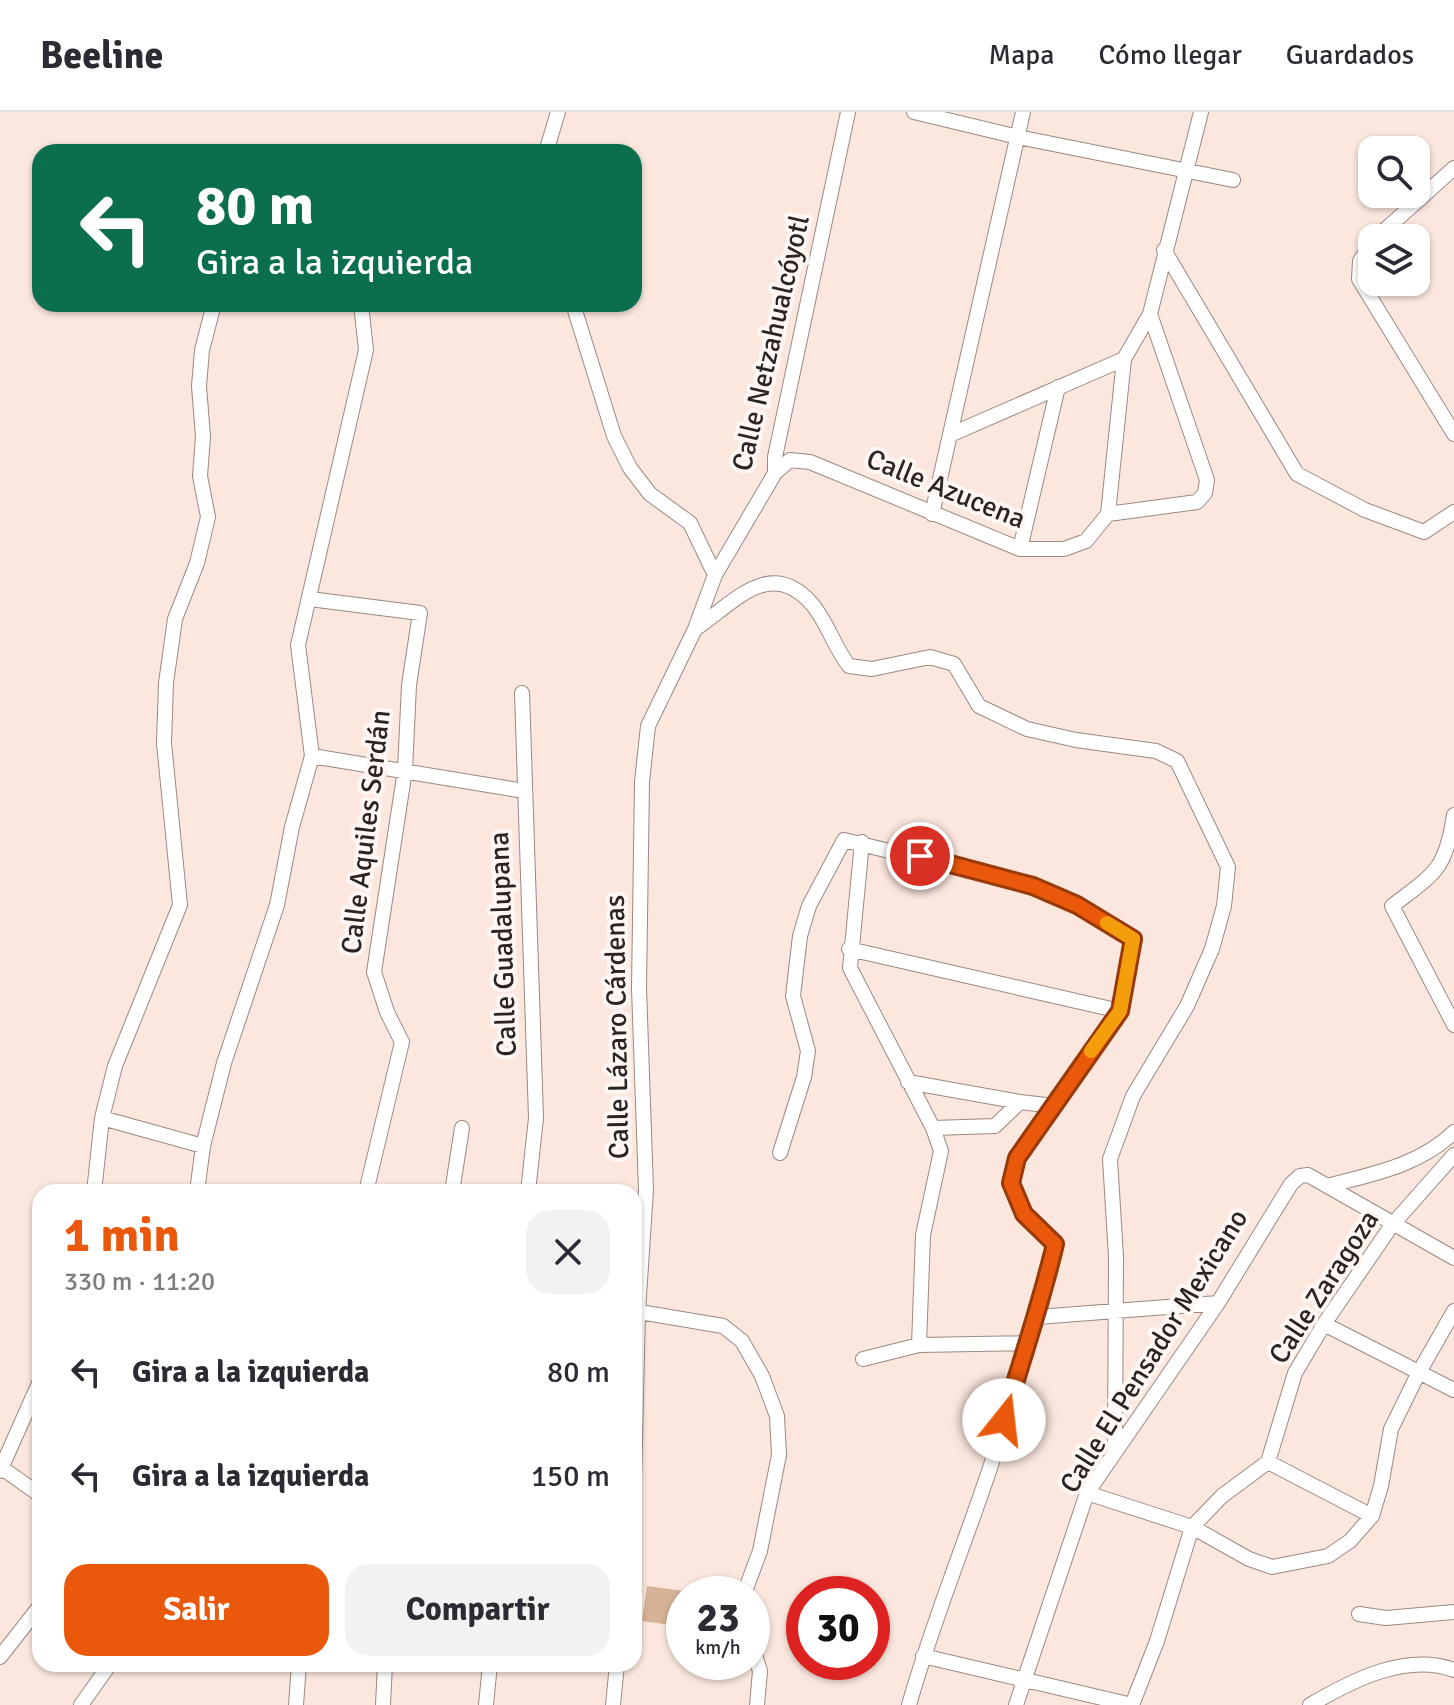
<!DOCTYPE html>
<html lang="es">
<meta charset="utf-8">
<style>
:root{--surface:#fff;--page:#f2f2f3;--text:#2b2b33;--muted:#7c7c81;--line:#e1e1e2;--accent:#ea580c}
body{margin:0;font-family:Signika,sans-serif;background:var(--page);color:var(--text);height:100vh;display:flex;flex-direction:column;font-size:30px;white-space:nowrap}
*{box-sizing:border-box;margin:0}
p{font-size:26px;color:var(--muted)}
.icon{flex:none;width:44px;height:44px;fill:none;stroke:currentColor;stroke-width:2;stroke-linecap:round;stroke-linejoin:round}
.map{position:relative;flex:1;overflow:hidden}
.drawer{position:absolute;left:32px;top:1072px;width:610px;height:488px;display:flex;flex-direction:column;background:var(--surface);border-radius:24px;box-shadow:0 2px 6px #0004}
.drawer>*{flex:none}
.hud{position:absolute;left:32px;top:32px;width:610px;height:168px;border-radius:24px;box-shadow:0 2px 6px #0004;background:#0b6e4f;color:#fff;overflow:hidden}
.buttons{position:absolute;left:1358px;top:24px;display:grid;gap:16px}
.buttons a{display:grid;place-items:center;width:72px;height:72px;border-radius:16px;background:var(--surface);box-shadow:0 2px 6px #0004;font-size:40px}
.speed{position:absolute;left:666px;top:1464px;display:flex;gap:16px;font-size:40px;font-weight:700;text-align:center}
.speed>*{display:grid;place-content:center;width:104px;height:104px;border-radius:50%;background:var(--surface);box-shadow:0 2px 6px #0004;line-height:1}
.speed small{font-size:20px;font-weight:400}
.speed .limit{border:12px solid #d22;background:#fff;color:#111}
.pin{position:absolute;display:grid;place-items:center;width:68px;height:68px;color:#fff;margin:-34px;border:4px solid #fff;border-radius:50%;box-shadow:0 2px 8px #0007}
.me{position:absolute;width:88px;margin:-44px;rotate:16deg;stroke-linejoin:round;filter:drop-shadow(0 0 6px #0008)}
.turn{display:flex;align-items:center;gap:28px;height:168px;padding:0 32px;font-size:36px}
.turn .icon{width:104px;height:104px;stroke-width:2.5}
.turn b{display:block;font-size:56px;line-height:68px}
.round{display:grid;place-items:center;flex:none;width:84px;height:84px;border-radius:24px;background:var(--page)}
.head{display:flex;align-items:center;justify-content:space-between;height:136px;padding:0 32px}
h1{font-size:48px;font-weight:800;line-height:60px;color:var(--accent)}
.button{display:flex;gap:16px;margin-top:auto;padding:16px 32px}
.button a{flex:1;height:92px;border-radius:24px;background:var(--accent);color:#fff;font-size:32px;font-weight:800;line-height:92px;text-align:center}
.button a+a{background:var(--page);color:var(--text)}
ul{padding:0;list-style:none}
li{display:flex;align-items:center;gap:24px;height:104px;padding:0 32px}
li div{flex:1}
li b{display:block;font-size:30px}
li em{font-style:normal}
header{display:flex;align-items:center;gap:48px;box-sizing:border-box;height:112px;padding:0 40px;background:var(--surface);border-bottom:2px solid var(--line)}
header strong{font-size:38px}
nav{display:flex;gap:44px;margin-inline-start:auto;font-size:28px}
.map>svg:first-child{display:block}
</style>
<header>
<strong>Beeline</strong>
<nav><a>Mapa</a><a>Cómo llegar</a><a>Guardados</a></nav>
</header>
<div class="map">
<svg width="1454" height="1593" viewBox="0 0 1454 1593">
<rect width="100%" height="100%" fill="#fbe7de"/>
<path fill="#d6b296" d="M 647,1474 L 684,1479 L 684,1515 L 642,1509 Z"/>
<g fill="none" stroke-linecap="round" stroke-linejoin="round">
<g stroke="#9b8981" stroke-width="16">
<path id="street" d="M 914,0 L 1018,25 L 1233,68
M 546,40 L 558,0
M 1376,126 L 1454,56
M 1372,130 L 1360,149 L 1359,167 L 1454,322
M 1164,138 L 1297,362 L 1365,398 L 1424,420 L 1454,400
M 573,192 L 614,324 L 630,356 L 650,382 L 690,411 L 715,463
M 952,322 L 1124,247
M 775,361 L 790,348 L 810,350 L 1020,437 L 1064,437 L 1086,429 L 1108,402 L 1124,247 L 1150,202 L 1201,0
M 932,402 L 1023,0
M 1108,402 L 1197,390 L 1205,381 L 1207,368 L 1150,202
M 1020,437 L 1058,275
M 310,487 L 420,501 L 409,573 L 405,658 L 374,860 L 387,900 L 402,930 L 366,1080
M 695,517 C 732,493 769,444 811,491 C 826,507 834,535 849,554 L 872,557 L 930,545 L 954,552 L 979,594 L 1027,617 L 1076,628 L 1156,639 L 1177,649 L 1228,755 L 1224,794 L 1212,837 L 1187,894 L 1133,984 L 1110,1047 L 1116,1145 L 1115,1337
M 522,581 L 536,1006 L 528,1080
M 312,644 L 524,679
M 1454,703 C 1446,758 1434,762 1392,794 L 1454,913
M 862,730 L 850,856 L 933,1016 L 995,1014 L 1020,990 L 1054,994
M 849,837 L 1120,899
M 908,970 L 1020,990
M 102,1006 L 203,1034
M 780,1041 L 804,965 L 808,939 L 793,884 L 800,824 L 809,794 L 844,728 L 1033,774 L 1077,793 L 1133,827 L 1120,899 L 1017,1046 L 1011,1071 L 1024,1102 L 1055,1132 L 1038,1205 L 1218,1191
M 1327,1074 C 1372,1062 1419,1054 1454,1020
M 94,1080 L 102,1006 L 115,954 L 180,793 L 164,631 L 166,571 L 175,507 L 197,451 L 208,405 L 200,364 L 203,325 L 199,274 L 202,238 L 214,192
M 197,1080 L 203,1034 L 224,951 L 277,793 L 292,715 L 312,644 L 298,533 L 366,238 L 361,192
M 452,1080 L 462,1016
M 634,1199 L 723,1214 L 742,1229 L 762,1264 L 777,1304 L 779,1343 L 760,1439 L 744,1482
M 1324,1212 L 1454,1278
M 919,1233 L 923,1123 L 941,1039 L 933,1016
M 863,1247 L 919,1233 L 1026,1231
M 1268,1350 L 1372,1404
M 2,1356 L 40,1383
M 0,1359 L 40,1269
M 634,1370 L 638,1199 L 646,1078 L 639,876 L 642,670 L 648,614 L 695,517 L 715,463 L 775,361 L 775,345 L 848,0
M 1087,1381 L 1192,1415 L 1249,1447 L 1272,1455 L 1328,1444 L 1350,1429 L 1372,1404 L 1381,1374 L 1391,1317 L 1418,1262 L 1454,1199
M 1359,1502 L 1386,1506 L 1454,1500
M 752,1534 L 760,1559 L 757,1593
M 923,1544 L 1132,1593
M 0,1545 L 40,1494
M 81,1593 L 110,1552
M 296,1593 L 299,1552
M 383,1593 L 385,1552
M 486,1593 L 490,1552
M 613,1593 L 617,1552
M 909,1593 C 931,1515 962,1439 988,1362 C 1006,1310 1016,1255 1038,1205
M 1016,1593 L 1087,1381 L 1218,1191 L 1291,1072 L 1300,1064 L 1308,1063 L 1454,1146
M 1132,1593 L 1157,1529 L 1192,1415 L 1222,1384 L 1268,1350 L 1295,1261 L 1324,1212 L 1392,1113 L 1454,1043
M 1310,1593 C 1351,1569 1406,1540 1454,1558"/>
</g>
<use href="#street" stroke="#fff" stroke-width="14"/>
</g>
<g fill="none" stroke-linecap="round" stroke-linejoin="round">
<g stroke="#983908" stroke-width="20">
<path id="route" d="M 920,744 L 1033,774 L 1077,793 L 1133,827 L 1120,899 L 1017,1046 L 1011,1071 L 1024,1102 L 1055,1132 C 1041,1192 1021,1249 1004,1308"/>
</g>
<use href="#route" stroke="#ea580c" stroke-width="14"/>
<path stroke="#f59e0b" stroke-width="14" d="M 1091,939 L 1120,899 L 1133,827 L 1107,811"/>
</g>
<g text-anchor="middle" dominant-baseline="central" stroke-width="8" stroke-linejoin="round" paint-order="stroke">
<g font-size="28" fill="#2b2421" stroke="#fff7f4">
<text transform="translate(771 231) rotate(-77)">Calle Netzahualcóyotl</text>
<text transform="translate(946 377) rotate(22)">Calle Azucena</text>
<text transform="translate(366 720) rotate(-83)">Calle Aquiles Serdán</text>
<text transform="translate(503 832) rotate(-92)">Calle Guadalupana</text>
<text transform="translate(617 915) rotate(-91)">Calle Lázaro Cárdenas</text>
<text transform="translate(1324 1175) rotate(-57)">Calle Zaragoza</text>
<text transform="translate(1154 1239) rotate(-58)">Calle El Pensador Mexicano</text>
</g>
</g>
</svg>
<div class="buttons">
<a><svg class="icon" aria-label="search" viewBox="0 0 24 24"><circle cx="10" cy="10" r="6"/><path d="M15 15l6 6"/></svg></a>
<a><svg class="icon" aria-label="layers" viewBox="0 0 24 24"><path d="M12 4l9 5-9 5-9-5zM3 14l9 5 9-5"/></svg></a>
</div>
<div class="speed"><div>23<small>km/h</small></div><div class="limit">30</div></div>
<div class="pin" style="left:920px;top:744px;background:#d93025"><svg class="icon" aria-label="arrive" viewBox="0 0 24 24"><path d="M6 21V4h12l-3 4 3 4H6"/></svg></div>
<svg class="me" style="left:1004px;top:1308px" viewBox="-20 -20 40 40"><circle r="19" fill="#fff"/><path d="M0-13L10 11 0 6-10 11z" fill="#ea580c"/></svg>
<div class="hud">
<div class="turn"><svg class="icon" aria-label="left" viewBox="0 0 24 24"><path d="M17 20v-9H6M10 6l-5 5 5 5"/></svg><div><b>80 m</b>Gira a la izquierda</div></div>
</div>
<section class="drawer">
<div class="head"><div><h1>1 min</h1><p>330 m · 11:20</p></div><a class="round"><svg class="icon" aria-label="close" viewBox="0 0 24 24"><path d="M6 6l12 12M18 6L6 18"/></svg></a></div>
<ul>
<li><svg class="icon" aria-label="left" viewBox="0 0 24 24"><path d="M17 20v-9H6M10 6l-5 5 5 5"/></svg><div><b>Gira a la izquierda</b></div><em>80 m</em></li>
<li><svg class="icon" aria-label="left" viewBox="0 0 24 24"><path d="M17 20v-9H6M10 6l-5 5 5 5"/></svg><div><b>Gira a la izquierda</b></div><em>150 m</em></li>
</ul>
<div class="button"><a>Salir</a><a>Compartir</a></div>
</section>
</div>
